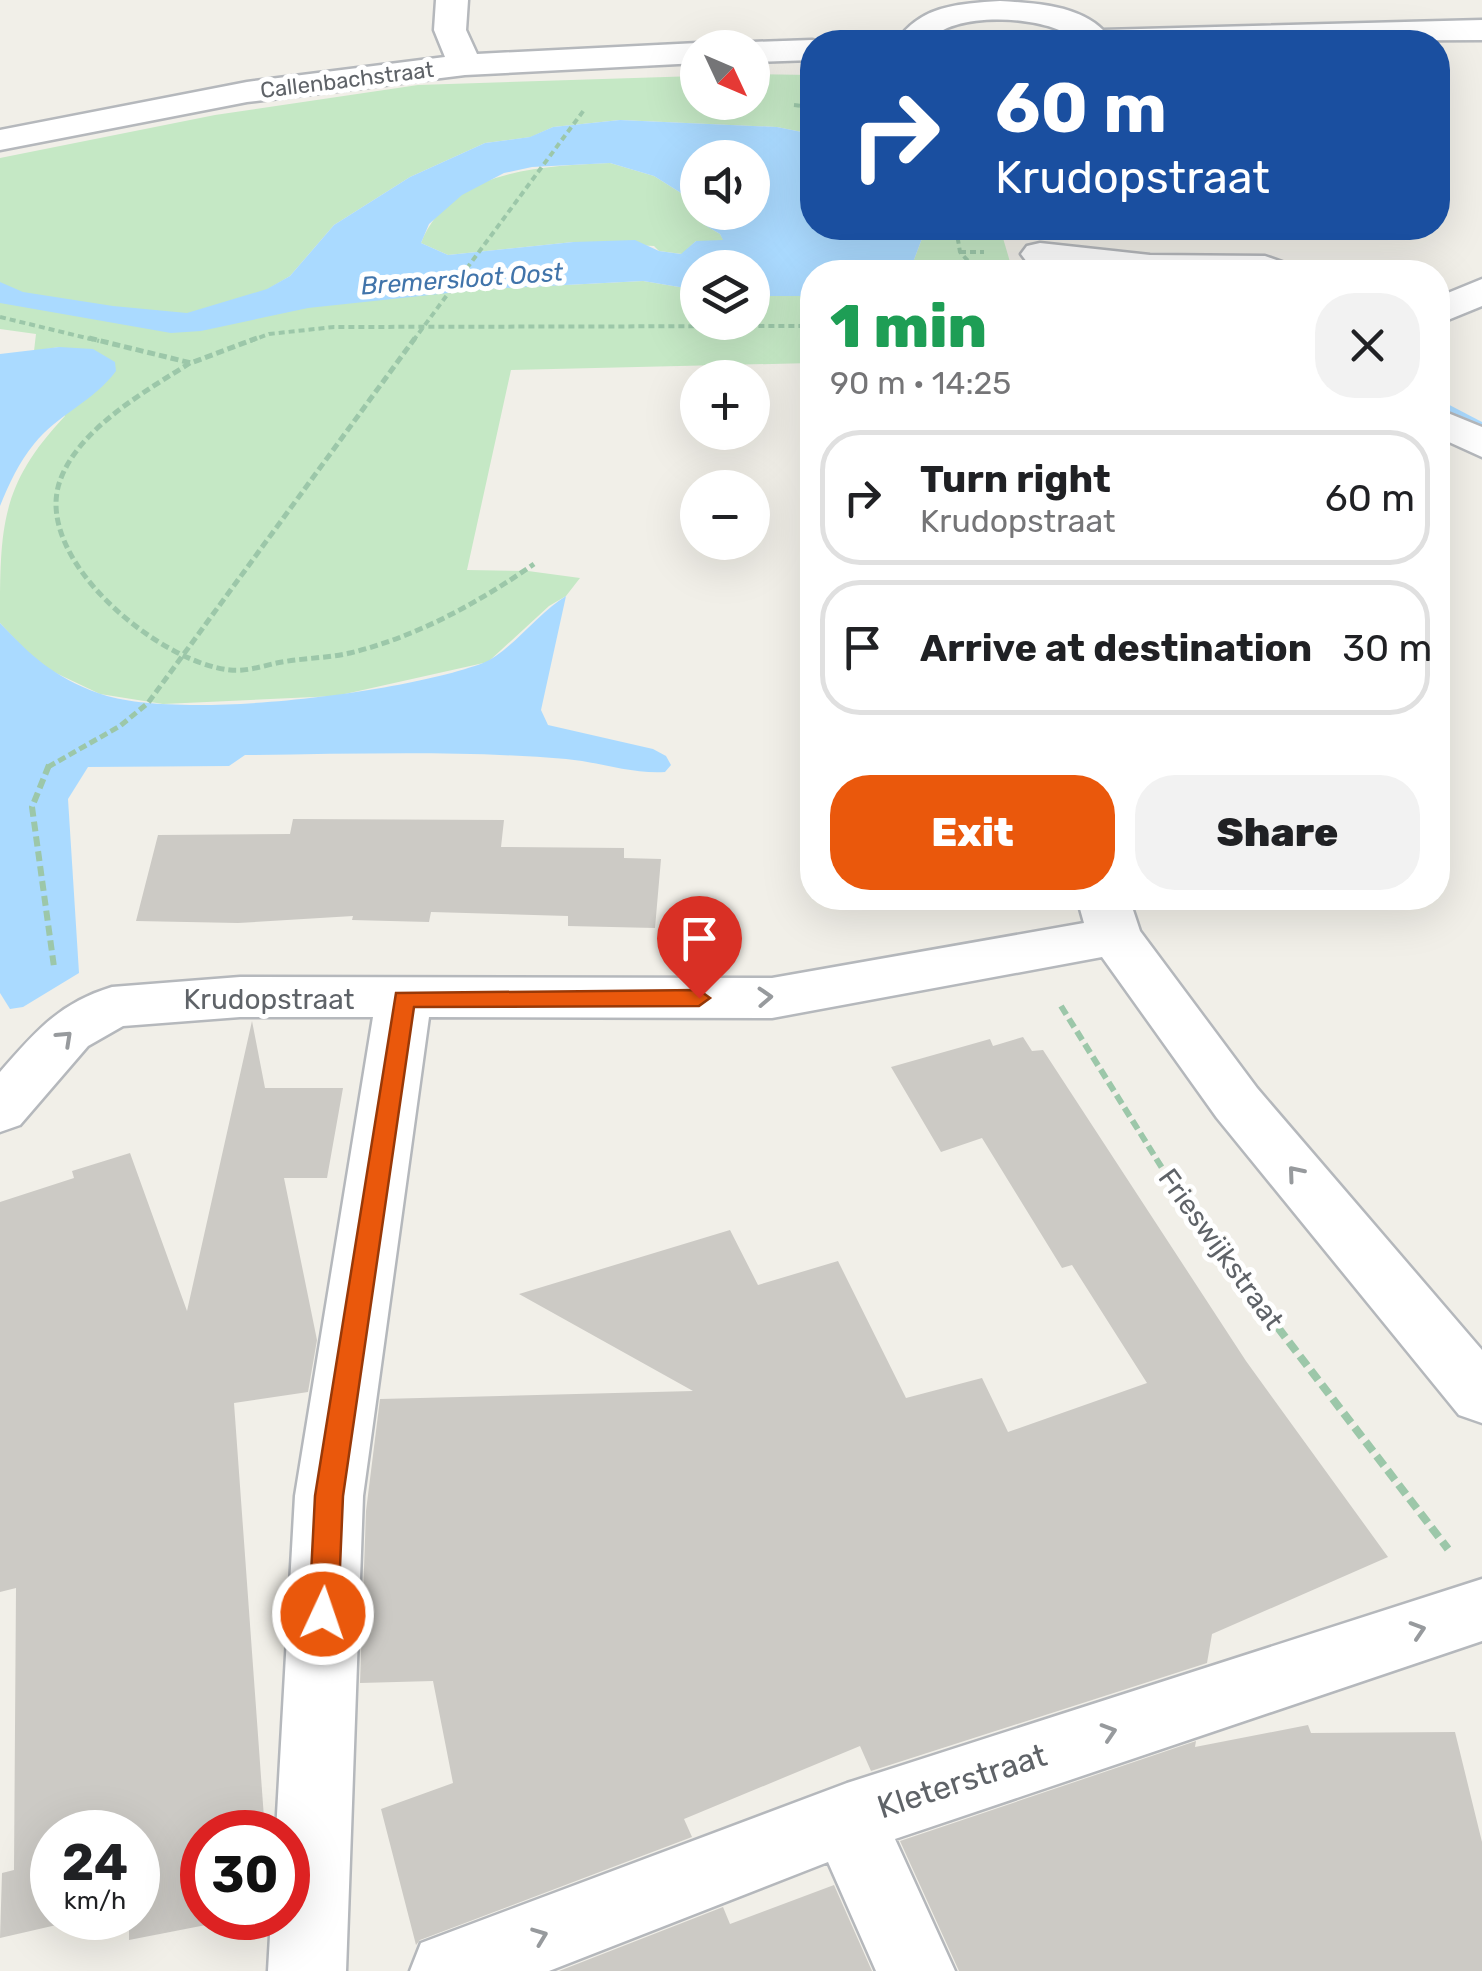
<!DOCTYPE html>
<meta charset="utf-8">
<style>
:root{--surface:#fff;--page:#f2f2f2;--text:#202124;--muted:#757577;--line:#e0e0e0;--accent:#ea580c}
body{margin:0;font-family:Rubik,sans-serif;background:var(--page);color:var(--text);height:100vh;display:flex;flex-direction:column;font-size:38px;white-space:nowrap}
*{box-sizing:border-box;margin:0}
p{font-size:32px;color:var(--muted)}
.icon{flex:none;width:55px;height:55px;fill:none;stroke:currentColor;stroke-width:2;stroke-linecap:round;stroke-linejoin:round}
.map{position:relative;flex:1;overflow:hidden}
.side{position:absolute;left:800px;top:260px;width:650px;height:650px;display:flex;flex-direction:column;background:var(--surface);border-radius:40px;box-shadow:0 10px 40px #0002}
.side>*{flex:none}
.banner{position:absolute;left:800px;top:30px;width:650px;height:210px;border-radius:40px;box-shadow:0 10px 40px #0002;background:#1a4fa0;color:#fff;overflow:hidden}
.needle{width:65px;rotate:134deg}
.buttons{position:absolute;left:680px;top:30px;display:grid;gap:20px}
.buttons a{display:grid;place-items:center;width:90px;height:90px;border-radius:50%;background:var(--surface);box-shadow:0 10px 40px #0002;font-size:50px}
.speed{position:absolute;left:30px;top:1810px;display:flex;gap:20px;font-size:50px;font-weight:700;text-align:center}
.speed>*{display:grid;place-content:center;width:130px;height:130px;border-radius:50%;background:var(--surface);box-shadow:0 10px 40px #0002;line-height:1}
.speed small{font-size:25px;font-weight:400}
.speed .limit{border:15px solid #d22;background:#fff;color:#111}
.pin{position:absolute;display:grid;place-items:center;width:85px;height:85px;color:#fff;margin:-102px -42px;border-radius:50% 50% 50% 0;rotate:-45deg;box-shadow:0 0 10px #0007}
.pin .icon{rotate:45deg}
.me{position:absolute;width:110px;margin:-55px;rotate:3deg;stroke-linejoin:round;filter:drop-shadow(0 0 8px #0008)}
.turn{display:flex;align-items:center;gap:35px;height:210px;padding:0 30px;font-size:45px}
.turn .icon{width:130px;height:130px;stroke-width:2.5}
.turn b{display:block;font-size:70px;line-height:85px}
.round{display:grid;place-items:center;flex:none;width:105px;height:105px;border-radius:40px;background:var(--page)}
.headline{display:flex;align-items:center;justify-content:space-between;height:170px;padding:0 30px}
h1{font-size:60px;font-weight:800;line-height:75px;color:#1e9e55}
.button{display:flex;gap:20px;margin-top:auto;padding:20px 30px}
.button a{flex:1;height:115px;border-radius:40px;background:var(--accent);color:#fff;font-size:40px;font-weight:800;line-height:115px;text-align:center}
.button a+a{background:var(--page);color:var(--text)}
ul{padding:0;list-style:none}
li{display:flex;align-items:center;gap:30px;height:135px;margin:0 20px 15px;padding:0 10px;border:5px solid var(--line);border-radius:40px}
li div{flex:1}
li b{display:block;font-size:38px}
li em{font-style:normal}
.map>svg:first-child{display:block}
</style>
<div class="map">
<svg width="1482" height="1971" viewBox="0 0 1482 1971">
<rect width="100%" height="100%" fill="#f1efe8"/>
<path fill="#c5e8c5" d="M 753,74 L 812,75 L 812,134 L 777,127 L 620,120 L 553,127 L 531,137 L 485,143 L 410,177 L 334,225 L 290,276 L 268,289 L 486,289 L 643,281 L 697,290 L 698,322 L 752,322 L 753,296 L 812,296 L 812,363 L 511,370 L 467,570 L 528,571 L 580,578 L 566,596 L 549,606 L 488,662 L 336,696 L 163,704 L 100,694 L 39,665 L 0,623 C 0,527 0,485 65,416 L 59,347 L 34,351 L 36,334 L 0,329 L 0,158 L 215,115 L 418,85 L 697,76 L 698,102 L 752,102 Z
M 610,163 L 654,176 L 697,203 L 703,224 L 720,234 L 724,241 L 696,241 L 682,254 L 659,251 L 654,246 L 573,242 L 448,255 L 421,243 C 450,169 542,166 610,163 Z
M 926,228 L 1000,228 L 1013,272 L 916,272 L 912,265 Z"/>
<path fill="#aadaff" fill-rule="evenodd" d="M 620,120 L 777,127 L 812,134 L 812,228 L 926,228 L 912,265 L 916,272 L 812,272 L 812,296 L 753,296 L 752,268 L 698,268 L 697,290 L 643,281 L 486,289 L 308,308 L 201,331 L 171,333 L 0,303 L 0,282 L 23,292 L 113,306 L 187,313 L 267,289 L 290,276 L 334,225 L 410,177 L 485,143 L 530,137 L 553,127 ZM 698,158 L 752,158 L 752,212 L 703,213 L 703,224 L 720,234 L 723,240 L 696,241 L 681,254 L 659,251 L 635,240 L 573,242 L 448,255 L 421,243 L 429,224 L 462,195 L 504,173 L 532,167 L 610,163 L 654,176 L 697,203 Z
M 59,347 L 93,349 L 115,362 L 116,371 C 94,401 57,415 34,444 C 19,462 9,484 0,506 L 0,354 Z
M 566,596 L 541,710 L 548,725 L 653,749 L 666,756 L 671,765 L 665,772 C 631,774 599,762 566,759 C 460,750 352,754 245,755 L 229,766 L 88,767 L 68,799 L 79,973 L 23,1007 L 10,1009 L 0,993 L 0,623 C 31,656 54,677 98,693 C 176,722 404,693 483,663 C 508,654 539,612 566,596 Z"/>
<g fill="none" stroke-linecap="round" stroke-linejoin="round">
<path fill="#aadaff" fill-rule="evenodd" d="M 1438,399 L 1482,422 L 1482,434 L 1438,411 Z"/>
</g>
<path fill="#cccac5" d="M 293,819 L 504,820 L 501,847 L 624,848 L 624,858 L 661,859 L 655,928 L 568,926 L 568,916 L 431,912 L 429,922 L 352,920 L 353,916 L 238,923 L 136,921 L 158,835 L 290,834 Z
M 252,1021 L 265,1088 L 343,1088 L 327,1178 L 284,1178 L 317,1340 L 308,1392 L 234,1403 L 265,1832 L 202,1832 L 206,1925 L 129,1940 L 129,1918 L 138,1918 L 138,1832 L 52,1832 L 52,1918 L 87,1918 L 0,1938 L 2,1873 L 14,1870 L 16,1588 L 0,1592 L 0,1202 L 74,1178 L 72,1171 L 130,1153 L 187,1311 Z
M 1023,1037 L 1032,1051 L 1043,1050 L 1246,1361 L 1388,1557 L 1212,1634 L 1207,1663 L 871,1771 L 860,1746 L 684,1819 L 692,1837 L 420,1940 L 416,1945 L 381,1809 L 453,1783 L 433,1681 L 360,1683 L 366,1511 L 380,1399 L 693,1391 L 519,1294 L 730,1230 L 758,1285 L 838,1261 L 906,1398 L 982,1378 L 1008,1432 L 1147,1383 L 1072,1265 L 1062,1268 L 982,1138 L 941,1152 L 891,1067 L 990,1039 L 993,1046 Z
M 1308,1725 L 1311,1733 L 1455,1732 L 1482,1842 L 1482,1971 L 959,1971 L 900,1841 L 1196,1741 L 1195,1747 Z
M 834,1885 L 872,1971 L 559,1971 L 723,1907 L 730,1924 Z"/>
<g fill="none" stroke-linecap="round" stroke-linejoin="round">
<g stroke="#b5b8bc" stroke-width="5">
<path id="minor" d="M 436,0 L 468,0 L 466,30 L 477,54 L 698,43 L 711,48 L 698,48 L 698,63 L 465,75 L 247,102 L 0,150 L 0,130 L 247,82 L 445,57 L 434,30 Z
M 1000,1 C 1034,3 1078,5 1103,30 L 1482,20 L 1482,40 L 1079,42 C 1052,15 952,9 928,42 L 896,42 C 921,5 958,4 1000,1 Z
M 812,40 L 821,42 L 812,42 L 812,60 L 752,62 L 752,48 L 739,48 L 752,42 Z
M 1040,243 L 1150,255 L 1265,256 L 1288,264 L 1294,272 L 1106,272 L 1027,262 L 1021,254 L 1027,246 Z
M 1482,279 L 1482,306 L 1438,324 L 1438,297 Z
M 1438,409 L 1482,427 L 1482,457 L 1438,437 Z
M 1077,898 L 1129,898 L 1140,931 L 1257,1088 L 1482,1350 L 1482,1423 L 1459,1415 L 1217,1118 L 1102,957 L 772,1018 L 429,1017 L 363,1496 L 346,1971 L 268,1971 L 271,1918 L 288,1918 L 288,1832 L 276,1832 L 295,1496 L 373,1017 L 240,1017 L 123,1026 L 88,1046 L 20,1125 L 0,1132 L 0,1072 C 35,1032 59,1003 112,987 L 240,977 L 772,978 L 1084,923 Z
M 1482,1579 L 1482,1641 L 895,1839 L 955,1971 L 876,1971 L 828,1862 L 549,1971 L 410,1971 L 421,1943 L 847,1783 Z"/>
</g>
<path stroke="#9cc7a9" stroke-width="4" stroke-dasharray="6 4" stroke-linecap="butt" d="M 704,103 L 751,104
M 794,105 L 812,107
M 956,228 L 960,252 L 978,272
M 960,252 L 984,252
M 0,317 L 99,341
M 250,341 L 269,334 L 334,327 L 812,326
M 413,341 L 584,110"/>
<path stroke="#9cc7a9" stroke-width="5" stroke-dasharray="8 4" stroke-linecap="butt" d="M 89,338 L 191,363 L 257,338
M 190,363 C 146,391 81,427 61,478 C 29,557 159,663 230,670 C 247,672 265,665 282,662 C 305,658 328,658 350,653 C 416,637 478,603 534,564
M 48,767 L 120,726 L 148,703 L 415,338"/>
<path stroke="#9cc7a9" stroke-width="6" stroke-dasharray="10 5" stroke-linecap="butt" d="M 49,765 L 32,807 L 54,967
M 1061,1006 L 1192,1216 L 1258,1302"/>
<path stroke="#9cc7a9" stroke-width="8" stroke-dasharray="12 6" stroke-linecap="butt" d="M 1256,1299 L 1448,1549"/>
<use href="#minor" fill="#fff" fill-rule="evenodd"/>
</g>
<defs><path id="oneway-chevron" d="M-2-3.5L2.5 0L-2 3.5" fill="none" stroke-width="1.6" stroke-linecap="round" stroke-linejoin="round" transform="scale(2.5)"/></defs>
<g stroke="#979a9d">
<use href="#oneway-chevron" transform="translate(765 997) rotate(-3)"/>
<use href="#oneway-chevron" transform="translate(65 1038) rotate(-43)"/>
<use href="#oneway-chevron" transform="translate(1295 1173) rotate(-130)"/>
<use href="#oneway-chevron" transform="translate(1418 1630) rotate(-18)"/>
<use href="#oneway-chevron" transform="translate(1109 1732) rotate(-18)"/>
<use href="#oneway-chevron" transform="translate(540 1936) rotate(-21)"/>
</g>
<path fill="#ea580c" stroke="#983908" stroke-width="2.5" d="M 699,990 L 710,998 L 699,1006 L 414,1007 L 343,1496 L 338,1614 L 333,1624 L 323,1627 L 313,1624 L 309,1614 L 315,1496 L 396,993 Z"/>
<g text-anchor="middle" dominant-baseline="central" stroke-width="10" stroke-linejoin="round" paint-order="stroke">
<g font-size="22" fill="#5f6368" stroke="#fff">
<text transform="translate(347 80) rotate(-7)">Callenbachstraat</text>
</g>
<g font-size="25" font-style="italic" fill="#4174aa" stroke="#fff">
<text transform="translate(462 279) rotate(-4)">Bremersloot Oost</text>
</g>
<g font-size="28" fill="#5f6368" stroke="#fff">
<text x="269" y="999">Krudopstraat</text>
<text transform="translate(1221 1249) rotate(54)">Frieswijkstraat</text>
</g>
<g font-size="32" fill="#5f6368" stroke="#fff">
<text transform="translate(962 1781) rotate(-18)">Kleterstraat</text>
</g>
</g>
</svg>
<div class="buttons">
<a><svg class="needle" viewBox="-14 -14 28 28"><path d="M0-13l5 13h-10z" fill="#e53935"/><path d="M0 13l5-13h-10z" fill="#757577"/></svg></a>
<a><svg class="icon" aria-label="sound" viewBox="0 0 24 24"><path d="M4 9h4l5-4v14l-5-4H4zM17 9q2 3 0 6"/></svg></a>
<a><svg class="icon" aria-label="layers" viewBox="0 0 24 24"><path d="M12 4l9 5-9 5-9-5zM3 14l9 5 9-5"/></svg></a>
<a>+</a>
<a>−</a>
</div>
<div class="speed"><div>24<small>km/h</small></div><div class="limit">30</div></div>
<div class="pin" style="left:699px;top:998px;background:#d93025"><svg class="icon" aria-label="arrive" viewBox="0 0 24 24"><path d="M6 21V4h12l-3 4 3 4H6"/></svg></div>
<svg class="me" style="left:323px;top:1614px" viewBox="-20 -20 40 40"><circle r="17" fill="#ea580c" stroke="#fff" stroke-width="3"/><path d="M0-11L8 9 0 5-8 9z" fill="#fff"/></svg>
<div class="banner">
<div class="turn"><svg class="icon" aria-label="right" viewBox="0 0 24 24"><path d="M7 20v-9h11M14 6l5 5-5 5"/></svg><div><b>60 m</b>Krudopstraat</div></div>
</div>
<section class="side">
<div class="headline"><div><h1>1 min</h1><p>90 m · 14:25</p></div><a class="round"><svg class="icon" aria-label="close" viewBox="0 0 24 24"><path d="M6 6l12 12M18 6L6 18"/></svg></a></div>
<ul>
<li><svg class="icon" aria-label="right" viewBox="0 0 24 24"><path d="M7 20v-9h11M14 6l5 5-5 5"/></svg><div><b>Turn right</b><p>Krudopstraat</p></div><em>60 m</em></li>
<li><svg class="icon" aria-label="arrive" viewBox="0 0 24 24"><path d="M6 21V4h12l-3 4 3 4H6"/></svg><div><b>Arrive at destination</b></div><em>30 m</em></li>
</ul>
<div class="button"><a>Exit</a><a>Share</a></div>
</section>
</div>
